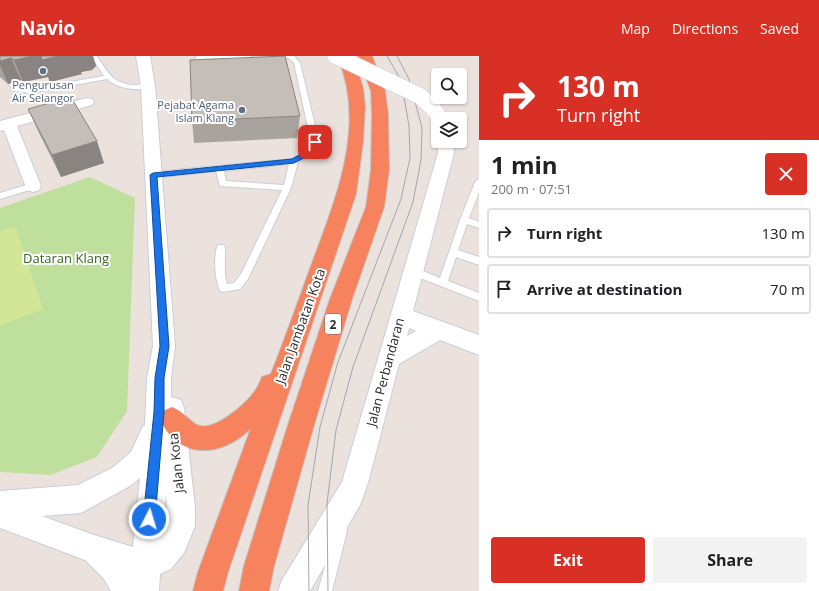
<!DOCTYPE html>
<meta charset="utf-8">
<style>
:root{--surface:#fff;--page:#f2f2f2;--text:#202124;--muted:#757577;--line:#e0e0e0;--accent:#d93025}
body{margin:0;font-family:"Open Sans",sans-serif;background:var(--page);color:var(--text);height:100vh;display:flex;flex-direction:column;font-size:15px;white-space:nowrap}
*{box-sizing:border-box;margin:0}
p{font-size:13px;color:var(--muted)}
.icon{flex:none;width:22px;height:22px;fill:none;stroke:currentColor;stroke-width:2;stroke-linecap:round;stroke-linejoin:round}
.map{position:relative;flex:1;overflow:hidden}
.sheet{display:flex;flex-direction:column;background:var(--surface);width:340px}
.sheet>*{flex:none}
.top-card{background:#d93025;color:#fff;overflow:hidden}
.fabs{position:absolute;left:431px;top:12px;display:grid;gap:8px}
.fabs a{display:grid;place-items:center;width:36px;height:36px;border-radius:4px;background:var(--surface);box-shadow:0 1px 3px #0004;font-size:20px}
.pin{position:absolute;display:grid;place-items:center;width:34px;height:34px;color:#fff;margin:-17px;border-radius:8px;box-shadow:0 2px 6px #0006}
.me{position:absolute;width:44px;margin:-22px;rotate:5deg;stroke-linejoin:round;filter:drop-shadow(0 0 3px #0008)}
.turn{display:flex;align-items:center;gap:14px;height:84px;padding:0 12px;font-size:18px}
.turn .icon{width:52px;height:52px;stroke-width:2.5}
.turn b{display:block;font-size:28px;line-height:34px}
.round{display:grid;place-items:center;flex:none;width:42px;height:42px;border-radius:4px;background:var(--page)}
.summary{display:flex;align-items:center;justify-content:space-between;height:68px;padding:0 12px}
h1{font-size:24px;font-weight:700;line-height:30px}
.action{display:flex;gap:8px;margin-top:auto;padding:8px 12px}
.action a{flex:1;height:46px;border-radius:4px;background:var(--accent);color:#fff;font-size:16px;font-weight:700;line-height:46px;text-align:center}
.action a+a{background:var(--page);color:var(--text)}
ul{padding:0;list-style:none}
li{display:flex;align-items:center;gap:12px;height:50px;margin:0 8px 6px;padding:0 4px;border:2px solid var(--line);border-radius:4px}
li div{flex:1}
li b{display:block;font-size:15px}
li em{font-style:normal}
header{display:flex;align-items:center;gap:24px;box-sizing:border-box;height:56px;padding:0 20px;background:var(--accent);color:#fff}
header strong{font-size:19px}
nav{display:flex;gap:22px;margin-inline-start:auto;font-size:14px}
main{display:flex;flex:1;min-height:0}
.map>svg:first-child{display:block}
</style>
<header>
<strong>Navio</strong>
<nav><a>Map</a><a>Directions</a><a>Saved</a></nav>
</header>
<main>
<div class="map">
<svg width="479" height="535" viewBox="0 0 479 535">
<rect width="100%" height="100%" fill="#ebe2dd"/>
<path fill="#bfdf9c" d="M 90,121 L 135,142 L 127,355 L 97,401 L 51,419 L 0,416 L 0,152 Z"/>
<path fill="#d3e698" d="M 15,170 L 43,253 L 0,270 L 0,175 Z"/>
<g fill="none" stroke-linecap="round" stroke-linejoin="round">
<g stroke="#c8ced7" stroke-width="2">
<path id="lane" d="M 91,0 L 97,0 C 108,17 114,29 136,29 C 141,29 147,27 151,30 C 141,37 116,32 107,23 L 30,37 L 13,35 L 9,27 L 14,26 L 18,32 L 30,33 L 104,20 Z
M 198,0 L 252,0 L 249,2 L 196,3 L 195,2 Z
M 283,0 L 294,0 L 300,7 L 319,86 L 307,102 L 298,106 L 291,132 L 248,223 L 240,233 L 223,236 L 220,235 C 215,224 213,199 218,189 L 224,189 L 225,191 L 225,219 L 227,228 L 234,227 L 241,218 L 282,134 L 220,130 L 216,115 L 153,122 L 149,119 L 153,116 L 292,103 L 301,98 L 311,86 L 294,7 L 290,3 ZM 289,108 L 284,129 L 226,125 L 224,115 Z
M 479,123 L 479,136 L 469,162 L 479,166 L 479,172 L 467,168 L 458,194 L 479,201 L 479,209 L 456,201 L 448,225 L 479,237 L 479,245 L 410,218 L 408,215 L 413,211 L 440,222 L 460,164 L 475,126 Z
M 33,127 L 36,128 L 36,132 L 0,143 L 0,137 Z
M 341,469 L 346,470 L 347,475 L 332,535 L 318,535 L 335,475 L 336,470 Z"/>
</g>
<g stroke="#c8ced7" stroke-width="2">
<path id="street" d="M 87,42 L 92,43 L 94,46 L 92,49 L 17,70 L 41,130 L 39,134 L 33,136 L 27,134 L 4,74 L 0,75 L 0,65 Z"/>
</g>
<g stroke="#c8ced7" stroke-width="2">
<path id="secondary" d="M 136,0 L 150,0 L 155,30 L 175,290 L 171,322 L 171,341 L 181,344 L 184,352 L 195,452 L 195,470 L 184,497 L 171,513 L 160,518 L 159,535 L 111,535 L 104,523 L 85,504 L 0,472 L 0,435 L 78,429 L 112,412 L 131,396 L 143,370 L 145,369 L 147,322 L 153,290 L 141,30 ZM 140,422 L 133,491 L 94,479 L 42,460 L 81,457 L 130,430 ZM 166,437 L 167,470 L 163,478 Z
M 438,85 L 454,85 L 454,97 L 413,255 L 479,279 L 479,299 L 440,284 L 399,308 L 368,427 L 360,449 L 310,535 L 278,535 L 282,524 L 342,426 L 438,97 ZM 409,272 L 416,275 L 407,280 Z"/>
</g>
<g stroke="#c3c3c3" stroke-width="2">
<path id="highway" d="M 337,0 L 351,0 L 358,15 L 363,32 L 365,50 L 363,86 L 356,138 L 228,516 L 223,535 L 193,535 L 198,516 L 251,372 C 223,401 178,405 160,363 L 163,355 L 172,351 C 184,356 188,364 197,369 C 213,377 246,348 255,335 C 258,331 260,326 262,321 L 271,318 C 285,282 298,246 311,210 C 335,145 368,68 337,0 Z
M 358,0 L 372,0 L 385,35 L 388,58 L 389,114 L 384,151 L 352,243 L 314,369 L 274,510 L 269,535 L 239,535 L 244,510 L 288,369 L 330,243 L 366,151 L 371,114 L 372,58 L 371,35 Z"/>
</g>
<use href="#lane" fill="#fff" fill-rule="evenodd"/>
<use href="#street" fill="#fff" fill-rule="evenodd"/>
<use href="#secondary" fill="#fff" fill-rule="evenodd"/>
<use href="#highway" fill="#f6835d" fill-rule="evenodd"/>
<path stroke="#a0a6b3" stroke-width="1" d="M 309,535 L 308,449 L 320,371 L 338,306 L 401,143 L 410,102 L 409,70 L 401,24 L 387,0
M 328,535 L 327,447 L 336,374 L 353,311 L 413,146 L 421,104 L 422,72 L 409,23 L 397,0"/>
<g stroke="#c8ced7" stroke-width="17" stroke-linecap="butt">
<path id="secondary-bridge" d="M 336,0 L 420,40 L 433,52 L 440,63"/>
</g>
<use href="#secondary-bridge" stroke="#fff" stroke-width="16"/>
</g>
<path fill="#a9a39e" d="M 0,0 L 93,0 L 96,10 L 92,14 L 81,16 L 82,18 L 50,26 L 48,21 L 23,26 L 21,24 L 8,28 L 0,21 Z
M 28,53 L 104,107 L 61,121 L 38,75 Z
M 300,60 L 297,82 L 194,87 L 192,65 Z"/>
<path fill="#898481" d="M 33,0 L 41,0 L 48,21 L 23,26 L 14,4 Z
M 59,0 L 93,0 L 96,10 L 92,14 L 81,16 L 82,18 L 50,26 L 42,4 Z
M 11,2 L 21,24 L 8,28 L 0,9 L 0,5 Z
M 97,85 L 104,107 L 61,121 L 52,99 Z"/>
<path fill="#c4bdb8" stroke="#898481" d="M 0,0 L 33,0 L 14,4 L 11,2 L 0,5 Z
M 41,0 L 59,0 L 42,4 Z
M 285,0 L 300,60 L 192,65 L 190,4 Z
M 71,41 L 97,85 L 52,99 L 28,53 Z"/>
<path fill="#1a73e8" stroke="#114b97" d="M 313,84 L 315,84 L 318,86 L 306,101 L 294,107 L 157,121 L 169,290 L 164,322 L 164,356 L 155,463 L 153,467 L 149,469 L 145,467 L 143,463 L 154,356 L 155,322 L 160,290 L 150,119 L 153,117 L 292,103 L 301,98 Z"/>
<g fill="#5c6f8a" stroke="#fff" stroke-width="1.5">
<circle cx="43" cy="15" r="4"/>
<circle cx="242" cy="54" r="4"/>
</g>
<g text-anchor="middle" dominant-baseline="central" stroke-width="4" stroke-linejoin="round" paint-order="stroke">
<g font-size="11" fill="#4e5e75" stroke="#fff">
<text x="43" y="28">Pengurusan<tspan x="43" dy="13">Air Selangor</tspan></text>
<text x="234" y="48" text-anchor="end">Pejabat Agama<tspan x="234" dy="13">Islam Klang</tspan></text>
</g>
<rect fill="#fff" stroke="#6a6a6a" stroke-width="1" x="325" y="258" width="16" height="20" rx="3"/>
<g font-size="12" font-weight="bold" fill="#2a2a2a">
<text x="333" y="268">2</text>
</g>
<g font-size="13" fill="#39631e" stroke="#fff">
<text x="66" y="202">Dataran Klang</text>
</g>
<g font-size="13" fill="#2a2a2a" stroke="#fff">
<text transform="translate(300 270) rotate(-70)">Jalan Jambatan Kota</text>
<text transform="translate(385 316) rotate(-75)">Jalan Perbandaran</text>
<text transform="translate(176 407) rotate(-96)">Jalan Kota</text>
</g>
</g>
</svg>
<div class="fabs">
<a><svg class="icon" aria-label="search" viewBox="0 0 24 24"><circle cx="10" cy="10" r="6"/><path d="M15 15l6 6"/></svg></a>
<a><svg class="icon" aria-label="layers" viewBox="0 0 24 24"><path d="M12 4l9 5-9 5-9-5zM3 14l9 5 9-5"/></svg></a>
</div>
<div class="pin" style="left:315px;top:86px;background:#d93025"><svg class="icon" aria-label="arrive" viewBox="0 0 24 24"><path d="M6 21V4h12l-3 4 3 4H6"/></svg></div>
<svg class="me" style="left:149px;top:463px" viewBox="-20 -20 40 40"><circle r="17" fill="#1a73e8" stroke="#fff" stroke-width="3"/><path d="M0-11L8 9 0 5-8 9z" fill="#fff"/></svg>
</div>
<section class="sheet">
<div class="top-card">
<div class="turn"><svg class="icon" aria-label="right" viewBox="0 0 24 24"><path d="M7 20v-9h11M14 6l5 5-5 5"/></svg><div><b>130 m</b>Turn right</div></div>
</div>
<div class="summary"><div><h1>1 min</h1><p>200 m · 07:51</p></div><a class="round" style="background:#d93025;color:#fff"><svg class="icon" aria-label="close" viewBox="0 0 24 24"><path d="M6 6l12 12M18 6L6 18"/></svg></a></div>
<ul>
<li><svg class="icon" aria-label="right" viewBox="0 0 24 24"><path d="M7 20v-9h11M14 6l5 5-5 5"/></svg><div><b>Turn right</b></div><em>130 m</em></li>
<li><svg class="icon" aria-label="arrive" viewBox="0 0 24 24"><path d="M6 21V4h12l-3 4 3 4H6"/></svg><div><b>Arrive at destination</b></div><em>70 m</em></li>
</ul>
<div class="action"><a>Exit</a><a>Share</a></div>
</section>
</main>
